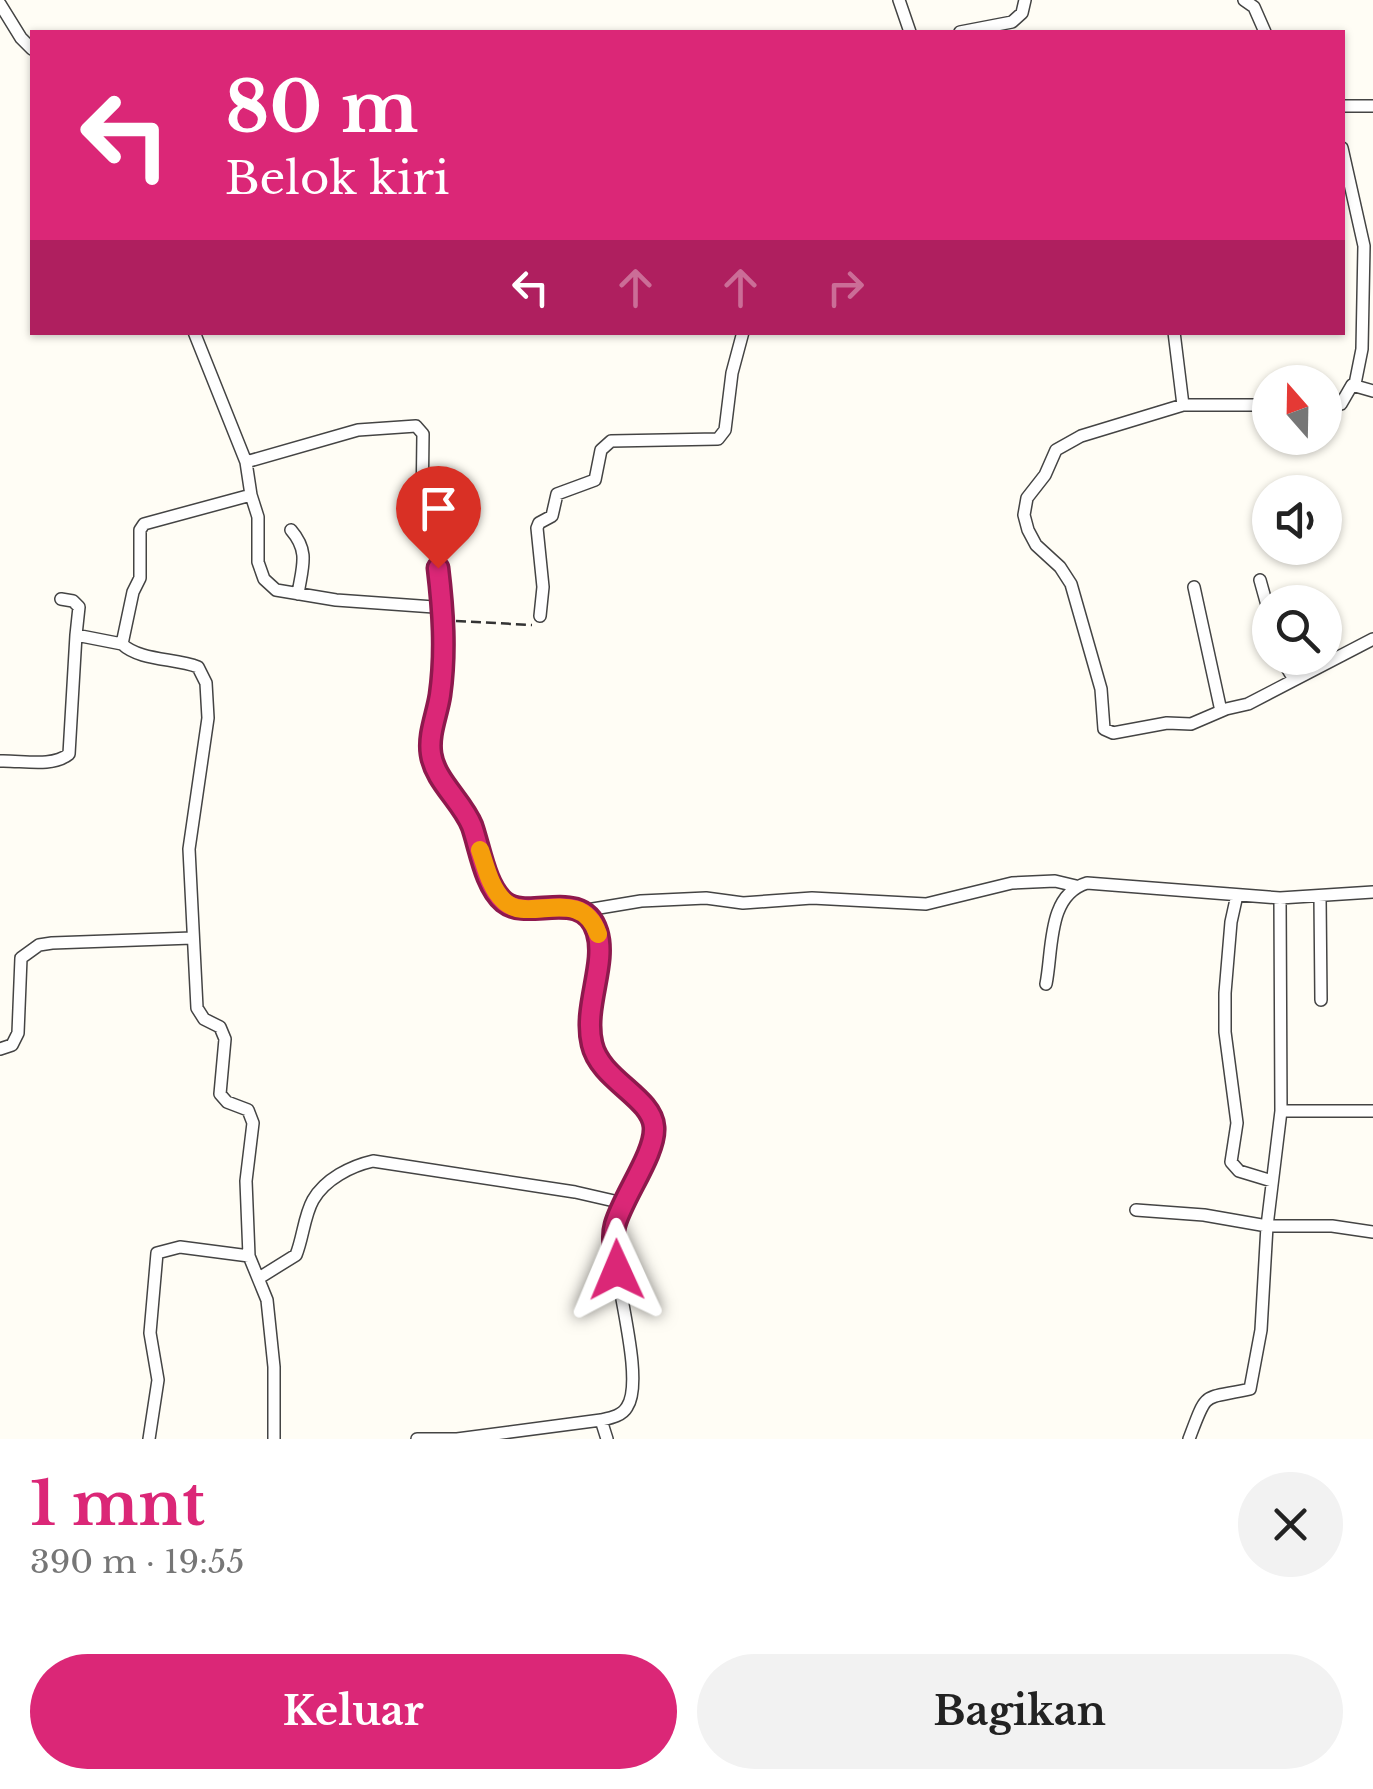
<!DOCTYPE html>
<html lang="id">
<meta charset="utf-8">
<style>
:root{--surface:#fff;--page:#f2f2f2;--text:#222;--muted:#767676;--accent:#db2777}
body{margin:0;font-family:"Libre Baskerville",serif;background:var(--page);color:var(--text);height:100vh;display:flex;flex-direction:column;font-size:38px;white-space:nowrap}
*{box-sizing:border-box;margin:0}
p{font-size:32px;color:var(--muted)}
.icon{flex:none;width:55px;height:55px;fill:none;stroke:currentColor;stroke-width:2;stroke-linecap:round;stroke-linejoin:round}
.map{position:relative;height:1439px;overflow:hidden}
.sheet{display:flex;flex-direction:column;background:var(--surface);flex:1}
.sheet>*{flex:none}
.top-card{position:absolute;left:30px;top:30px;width:1315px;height:305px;border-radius:0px;box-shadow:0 2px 8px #0004;background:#db2777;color:#fff;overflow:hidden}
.needle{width:65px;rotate:340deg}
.fabs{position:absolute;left:1252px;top:365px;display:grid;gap:20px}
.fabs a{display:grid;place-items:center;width:90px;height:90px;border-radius:50%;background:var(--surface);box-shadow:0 2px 8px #0004;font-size:50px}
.pin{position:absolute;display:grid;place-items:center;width:85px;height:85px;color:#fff;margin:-102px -42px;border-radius:50% 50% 50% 0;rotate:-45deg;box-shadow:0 0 10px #0007}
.pin .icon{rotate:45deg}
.me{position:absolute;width:110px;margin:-55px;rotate:359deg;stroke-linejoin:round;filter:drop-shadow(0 0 8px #0008)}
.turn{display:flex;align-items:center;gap:35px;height:210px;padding:0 30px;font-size:45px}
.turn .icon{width:130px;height:130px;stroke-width:2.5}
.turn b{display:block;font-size:70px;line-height:85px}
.lanes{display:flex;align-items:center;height:95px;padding:0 30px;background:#0003;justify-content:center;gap:50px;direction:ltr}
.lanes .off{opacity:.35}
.round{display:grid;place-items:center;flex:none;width:105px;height:105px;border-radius:52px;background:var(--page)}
.headline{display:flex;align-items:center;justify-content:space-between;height:170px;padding:0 30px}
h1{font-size:60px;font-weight:800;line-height:75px;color:var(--accent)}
.button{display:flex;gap:20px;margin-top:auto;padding:20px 30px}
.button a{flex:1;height:115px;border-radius:60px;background:var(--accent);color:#fff;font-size:40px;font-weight:800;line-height:115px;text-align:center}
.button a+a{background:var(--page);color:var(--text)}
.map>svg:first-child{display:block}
</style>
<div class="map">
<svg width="1373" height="1439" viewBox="0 0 1373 1439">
<rect width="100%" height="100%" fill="#fffdf5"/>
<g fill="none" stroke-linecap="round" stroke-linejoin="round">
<g stroke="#444" stroke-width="14">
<path id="minor" d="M 899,0 L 910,32
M 1244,0 L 1254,7 L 1265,32
M 0,4 L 21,38 L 32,49
M 960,32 L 1012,22 L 1022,13 L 1025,0
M 1342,106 L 1373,106
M 1342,148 L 1364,246 L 1362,349 L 1355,384
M 194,332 L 246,462 L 251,495 L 258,517 L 258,562 L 264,579 L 276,590 L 336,600 L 434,607 L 442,614 C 448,639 444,673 440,697 C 436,719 424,742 434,764 C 440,781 455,792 464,808 C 478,832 483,889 506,904 C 528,918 573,893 592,921 C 613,951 581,1009 593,1047 C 603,1081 655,1103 654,1130 C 653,1164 614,1199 613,1235 C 612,1274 646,1379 627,1407 C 622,1416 610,1418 601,1420 L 457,1439 L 417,1439
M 1174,332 L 1183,405
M 1270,405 L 1183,405 L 1081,436 L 1056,450 L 1045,475 L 1027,498 L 1024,515 L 1028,530 L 1036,545 L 1060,567 L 1071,584 L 1101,689 L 1104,729 L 1113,733 L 1167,723 L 1191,724 L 1226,709 L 1248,704 L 1373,639
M 1325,408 L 1341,404 L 1352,385 L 1373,391
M 246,462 L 358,430 L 416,426 L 423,434 L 422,512 L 427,533 L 437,551 L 440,610
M 251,495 L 144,524 L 140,530 L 140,578 L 133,592 L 122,644 C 140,661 175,658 198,667 L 206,683 L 208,718 L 189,849 L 197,1008 L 204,1019 L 220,1027 L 225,1039 L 220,1094 L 227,1102 L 248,1110 L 253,1123 L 246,1181 L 249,1256 L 267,1300 L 274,1367 L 274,1439
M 291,530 C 310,552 302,567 298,594
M 1260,580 L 1270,616
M 1194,587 L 1221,711
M 61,599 L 73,601 L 79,607 L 76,635
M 540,616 L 543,587 L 537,528 L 539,523 L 552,516 L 557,494 L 595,480 L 601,450 L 611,441 L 718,439 L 725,430 L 732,373 L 743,332
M 1281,658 L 1293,678
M 0,761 C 21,760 52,768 69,754 L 76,635 L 122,644
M 1237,895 L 1231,922 L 1225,993 L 1225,1032 L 1237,1123 L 1231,1162 L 1239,1171 L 1272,1181
M 1320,897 L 1321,1000
M 581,911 L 641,901 L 706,898 L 743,903 L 812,898 L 926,904 L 1012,883 L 1055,881 L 1076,886
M 1046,984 C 1053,949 1047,895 1087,883 L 1280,898 L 1373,892
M 0,1049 L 12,1045 L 18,1033 L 21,958 L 39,945 L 52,943 L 192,938
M 1281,1111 L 1373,1111
M 1136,1210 L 1204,1215 L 1267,1226 L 1332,1226 L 1373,1232
M 259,1278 L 296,1255 C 303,1238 304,1216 313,1200 C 325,1179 351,1166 373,1161 L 575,1192 L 623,1203
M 601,1420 L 607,1439
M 149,1439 L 158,1380 L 150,1333 L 157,1253 L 180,1247 L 249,1256
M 1189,1439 C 1208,1389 1201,1400 1250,1389 L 1261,1330 L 1267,1226 L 1281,1111 L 1280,898"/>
</g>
<path stroke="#333" stroke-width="2.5" stroke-dasharray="10 5" stroke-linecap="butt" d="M 456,621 L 532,625"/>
<use href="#minor" stroke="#fff" stroke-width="11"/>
</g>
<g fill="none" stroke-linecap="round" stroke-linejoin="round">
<g stroke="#8e194d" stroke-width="25">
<path id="route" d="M 438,568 C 443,610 446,652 440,695 C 437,715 428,734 431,754 C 435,781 462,801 472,826 C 480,849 485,886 504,902 C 528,922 583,886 597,932 C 607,964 583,1007 592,1044 C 600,1080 652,1097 654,1127 C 656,1153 623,1196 615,1225 C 611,1239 616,1255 617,1270"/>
</g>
<use href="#route" stroke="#db2777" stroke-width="18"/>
<path stroke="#f59e0b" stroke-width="18" d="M 480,850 C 486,867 490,887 503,900 C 527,926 580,883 598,934"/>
</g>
</svg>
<div class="fabs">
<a><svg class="needle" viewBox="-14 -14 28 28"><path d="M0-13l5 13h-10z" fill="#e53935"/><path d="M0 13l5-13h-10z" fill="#767676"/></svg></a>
<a><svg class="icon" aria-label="sound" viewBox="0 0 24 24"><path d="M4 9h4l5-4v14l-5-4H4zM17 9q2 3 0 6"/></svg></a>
<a><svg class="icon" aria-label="search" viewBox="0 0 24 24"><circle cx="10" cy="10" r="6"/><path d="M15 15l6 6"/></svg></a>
</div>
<div class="pin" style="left:438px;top:568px;background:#d93025"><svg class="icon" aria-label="arrive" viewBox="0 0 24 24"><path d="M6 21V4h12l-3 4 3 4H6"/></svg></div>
<svg class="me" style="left:617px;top:1270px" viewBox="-20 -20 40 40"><path d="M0-17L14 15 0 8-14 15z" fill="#db2777" stroke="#fff" stroke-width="4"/></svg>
<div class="top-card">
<div class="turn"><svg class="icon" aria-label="left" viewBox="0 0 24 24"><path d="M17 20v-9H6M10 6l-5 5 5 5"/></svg><div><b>80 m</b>Belok kiri</div></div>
<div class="lanes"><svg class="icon" aria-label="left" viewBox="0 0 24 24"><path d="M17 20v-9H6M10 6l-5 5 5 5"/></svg><svg class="icon off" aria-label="ahead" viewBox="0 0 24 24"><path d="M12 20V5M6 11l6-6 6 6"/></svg><svg class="icon off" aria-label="ahead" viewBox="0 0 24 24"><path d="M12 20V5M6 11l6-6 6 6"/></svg><svg class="icon off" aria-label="right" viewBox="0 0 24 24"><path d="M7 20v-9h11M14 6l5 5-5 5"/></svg></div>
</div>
</div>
<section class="sheet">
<div class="headline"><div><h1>1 mnt</h1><p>390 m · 19:55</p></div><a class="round"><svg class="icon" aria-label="close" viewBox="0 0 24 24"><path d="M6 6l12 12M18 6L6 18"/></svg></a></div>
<div class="button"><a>Keluar</a><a>Bagikan</a></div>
</section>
